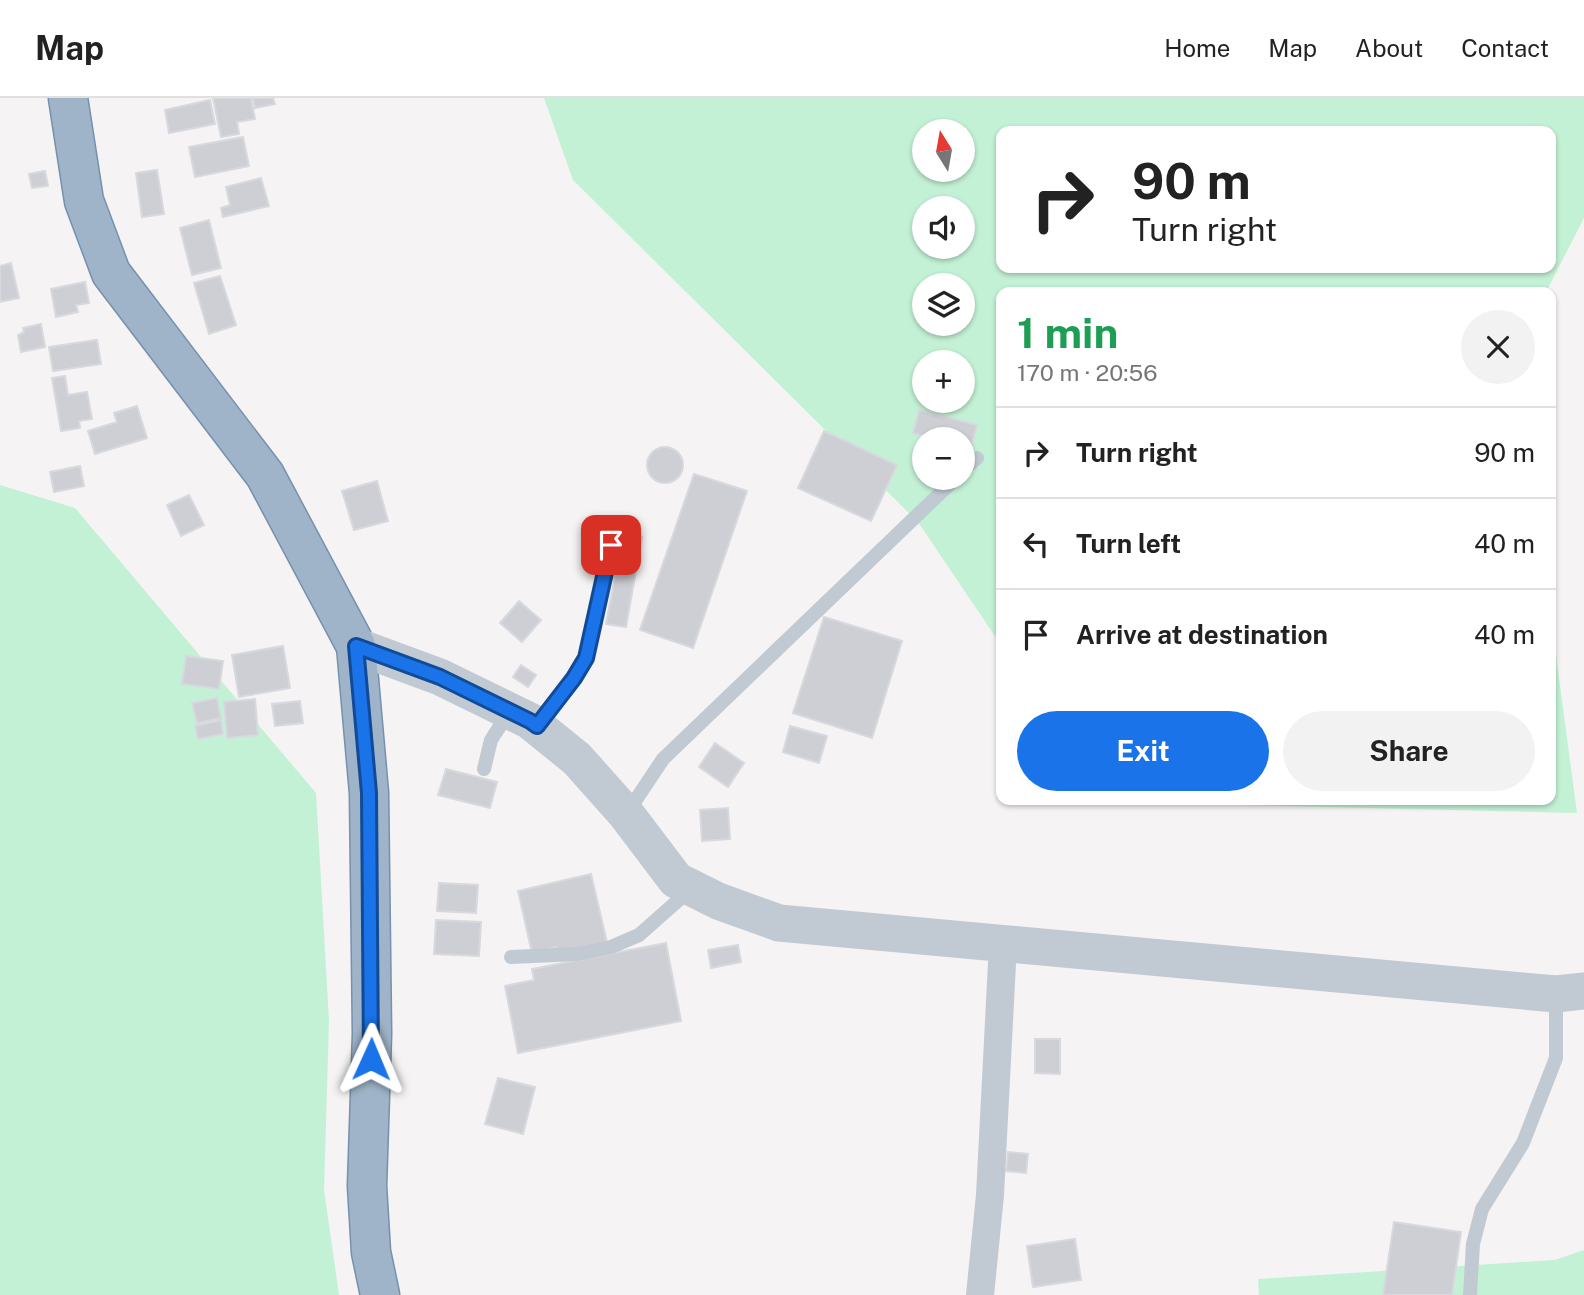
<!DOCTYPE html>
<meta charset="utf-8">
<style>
:root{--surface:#fff;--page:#f2f2f2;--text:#222;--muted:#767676;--line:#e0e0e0;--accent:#1a73e8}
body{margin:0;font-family:"Public Sans",sans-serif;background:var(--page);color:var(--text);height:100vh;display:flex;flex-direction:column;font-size:26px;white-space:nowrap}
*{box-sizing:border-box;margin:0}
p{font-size:23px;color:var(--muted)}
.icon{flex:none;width:38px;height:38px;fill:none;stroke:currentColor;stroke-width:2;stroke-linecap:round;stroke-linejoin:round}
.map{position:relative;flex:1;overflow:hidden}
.side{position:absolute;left:996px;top:189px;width:560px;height:518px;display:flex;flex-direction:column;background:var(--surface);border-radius:14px;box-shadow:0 2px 5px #0004}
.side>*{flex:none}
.guide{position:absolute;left:996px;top:28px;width:560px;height:147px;border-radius:14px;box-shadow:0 2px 5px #0004;background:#fff;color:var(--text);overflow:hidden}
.needle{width:46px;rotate:349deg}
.buttons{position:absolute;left:912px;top:21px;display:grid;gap:14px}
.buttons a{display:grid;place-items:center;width:63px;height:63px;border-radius:50%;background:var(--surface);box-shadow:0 2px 5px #0004;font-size:35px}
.pin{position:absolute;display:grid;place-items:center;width:60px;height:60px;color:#fff;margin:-30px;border-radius:14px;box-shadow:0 4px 10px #0006}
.me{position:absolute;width:77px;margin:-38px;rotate:1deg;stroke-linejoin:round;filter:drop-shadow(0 0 5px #0008)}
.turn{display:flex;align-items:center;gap:24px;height:147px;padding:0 21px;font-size:32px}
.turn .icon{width:91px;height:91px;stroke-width:2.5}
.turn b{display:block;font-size:49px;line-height:60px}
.round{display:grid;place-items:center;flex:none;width:74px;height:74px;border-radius:37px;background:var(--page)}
.overview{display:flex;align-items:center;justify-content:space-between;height:119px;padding:0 21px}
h1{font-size:42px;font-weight:700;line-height:52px;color:#1e9e55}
.cta{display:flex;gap:14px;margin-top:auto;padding:14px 21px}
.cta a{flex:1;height:80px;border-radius:42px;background:var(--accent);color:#fff;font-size:28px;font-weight:700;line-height:80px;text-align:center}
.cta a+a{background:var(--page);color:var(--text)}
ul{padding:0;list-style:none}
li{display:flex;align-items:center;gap:21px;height:91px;padding:0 21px;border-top:2px solid var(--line)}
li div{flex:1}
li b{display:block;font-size:26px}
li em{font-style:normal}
header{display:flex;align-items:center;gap:42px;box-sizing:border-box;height:98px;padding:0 35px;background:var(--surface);border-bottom:2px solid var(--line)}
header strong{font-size:33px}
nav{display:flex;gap:38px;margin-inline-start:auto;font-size:24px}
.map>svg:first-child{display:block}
</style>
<header>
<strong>Map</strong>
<nav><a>Home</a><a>Map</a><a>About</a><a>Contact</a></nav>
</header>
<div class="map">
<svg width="1584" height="1197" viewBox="0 0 1584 1197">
<rect width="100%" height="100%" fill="#f5f3f3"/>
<path fill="#c3f1d5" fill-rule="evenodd" d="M 544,0 L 1584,0 L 1584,120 L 1546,194 L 1001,194 L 1001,547 L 918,424 L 573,82 ZM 924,33 L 962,33 L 962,72 L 924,72 ZM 1001,33 L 1550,33 L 1550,170 L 1001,170 ZM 924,110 L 962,110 L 962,149 L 924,149 ZM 924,187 L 962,187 L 962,226 L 924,226 ZM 924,264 L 962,264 L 962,303 L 924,303 ZM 924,341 L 962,341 L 962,380 L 924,380 Z
M 0,387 L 75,410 L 316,695 L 329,923 L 324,1092 L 339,1197 L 0,1197 Z
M 1551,520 L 1577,715 L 1107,704 L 1106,702 L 1550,702 Z
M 1584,1152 L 1584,1197 L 1259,1197 L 1258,1181 L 1555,1162 Z"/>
<path fill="#cdcfd5" stroke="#d7d9de" stroke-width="2" d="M 213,0 L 251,0 L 255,21 L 237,24 L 239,36 L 221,39 Z
M 253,0 L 273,0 L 275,6 L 255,10 Z
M 210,2 L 215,26 L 169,35 L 165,12 Z
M 243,39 L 249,68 L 195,79 L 189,49 Z
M 157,72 L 164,116 L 142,119 L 136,75 Z
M 45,73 L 48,88 L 32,90 L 29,76 Z
M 261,80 L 269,108 L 223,119 L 221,110 L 230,107 L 226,89 Z
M 209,122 L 221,170 L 192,177 L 180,130 Z
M 11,165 L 19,200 L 0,204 L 0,168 Z
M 220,178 L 236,227 L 209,236 L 194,185 Z
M 85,184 L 89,205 L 76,207 L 78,214 L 56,219 L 51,191 Z
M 41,226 L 45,249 L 21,254 L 18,237 L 24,234 L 23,230 Z
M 97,242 L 101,266 L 53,273 L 49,249 Z
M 65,278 L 68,297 L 87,294 L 92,321 L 79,323 L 80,330 L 61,333 L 52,280 Z
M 137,308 L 147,340 L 95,356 L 88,333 L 117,324 L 114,315 Z
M 919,312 L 977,327 L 966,367 L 962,366 L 962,341 L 937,341 L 913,335 Z
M 824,333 L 897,367 L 871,423 L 798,390 Z
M647 367a18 18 0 1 1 36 0a18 18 0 1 1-36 0Z
M 80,368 L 84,388 L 54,394 L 50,374 Z
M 694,376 L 747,393 L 693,550 L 640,532 Z
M 377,383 L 388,423 L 354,432 L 342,393 Z
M 189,397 L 204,427 L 181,438 L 167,407 Z
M 623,435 L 642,439 L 626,529 L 606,526 Z
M 519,503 L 541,522 L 522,544 L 500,525 Z
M 824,519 L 902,543 L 872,640 L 793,615 Z
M 283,548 L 290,590 L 239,599 L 232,557 Z
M 186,558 L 223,563 L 219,591 L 182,586 Z
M 521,567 L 536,577 L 528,589 L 513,579 Z
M 217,600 L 221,620 L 197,625 L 192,605 Z
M 255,601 L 258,637 L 227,640 L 224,604 Z
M 300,603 L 303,625 L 275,628 L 272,606 Z
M 221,622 L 223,636 L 198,641 L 195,628 Z
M 790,628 L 827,638 L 819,665 L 783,654 Z
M 715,645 L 744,665 L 728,689 L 699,669 Z
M 446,671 L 497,684 L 490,710 L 438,697 Z
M 728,710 L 730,741 L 702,743 L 700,712 Z
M 591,776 L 607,844 L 557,856 L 556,849 L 532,855 L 518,793 Z
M 439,785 L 478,787 L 476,815 L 437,813 Z
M 436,822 L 481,824 L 479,858 L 434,856 Z
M 666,845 L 681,923 L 518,955 L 505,888 L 534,882 L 532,871 Z
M 738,847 L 741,864 L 711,870 L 708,852 Z
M 1035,941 L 1060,941 L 1060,976 L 1035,975 Z
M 498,980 L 535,989 L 523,1036 L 485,1026 Z
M 1008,1054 L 1028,1056 L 1026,1075 L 1006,1073 Z
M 1394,1124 L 1461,1134 L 1452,1197 L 1383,1197 Z
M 1075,1141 L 1081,1182 L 1033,1189 L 1027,1148 Z"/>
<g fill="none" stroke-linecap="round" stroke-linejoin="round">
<g stroke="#7690ad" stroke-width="41">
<path id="trunk" d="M 68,0 L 84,103 L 111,175 L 265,377 L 356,548 L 369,695 L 372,936 L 367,1088 L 371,1154 L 380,1197"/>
</g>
<path stroke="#c1cad2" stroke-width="14" d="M 962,373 L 977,360
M 537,628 L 574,580 L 586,560 L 611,447
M 484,671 L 491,642 L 509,614
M 627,715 L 663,661 L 956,380
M 511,859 L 578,856 L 611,849 L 639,837 L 691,791
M 1470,1197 L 1473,1146 L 1482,1111 L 1523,1045 L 1556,960 L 1556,897"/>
<path stroke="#c1cad2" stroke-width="28" d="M 980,1197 L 990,1097 L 1003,846"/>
<path stroke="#c1cad2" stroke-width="37" d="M 356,548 L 440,579 L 530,623 L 577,661 L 626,716 L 676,782 L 718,803 L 779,825 L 1556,896 L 1584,893"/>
<use href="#trunk" stroke="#9fb4c9" stroke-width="38"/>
</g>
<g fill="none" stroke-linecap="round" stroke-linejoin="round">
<g stroke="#114b97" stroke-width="18">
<path id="route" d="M 371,961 L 369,695 L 356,548 L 440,579 L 530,623 L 537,628 L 574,580 L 586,560 L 611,447"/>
</g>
<use href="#route" stroke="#1a73e8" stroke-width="12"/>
</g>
</svg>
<div class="buttons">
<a><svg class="needle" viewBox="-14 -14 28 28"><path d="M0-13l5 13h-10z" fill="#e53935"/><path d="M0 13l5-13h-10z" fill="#767676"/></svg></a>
<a><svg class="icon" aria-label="sound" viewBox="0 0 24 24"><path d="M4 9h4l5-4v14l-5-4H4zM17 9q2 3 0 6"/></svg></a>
<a><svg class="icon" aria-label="layers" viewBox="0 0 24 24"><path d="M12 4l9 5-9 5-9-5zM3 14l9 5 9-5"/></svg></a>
<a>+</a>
<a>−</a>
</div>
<div class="pin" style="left:611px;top:447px;background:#d93025"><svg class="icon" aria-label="arrive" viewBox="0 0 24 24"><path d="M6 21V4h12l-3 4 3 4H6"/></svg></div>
<svg class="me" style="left:371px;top:961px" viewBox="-20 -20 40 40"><path d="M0-17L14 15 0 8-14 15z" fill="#1a73e8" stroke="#fff" stroke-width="4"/></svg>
<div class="guide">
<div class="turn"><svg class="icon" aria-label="right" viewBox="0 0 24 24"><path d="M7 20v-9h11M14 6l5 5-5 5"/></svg><div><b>90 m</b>Turn right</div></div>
</div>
<section class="side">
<div class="overview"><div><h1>1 min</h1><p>170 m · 20:56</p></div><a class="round"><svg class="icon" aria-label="close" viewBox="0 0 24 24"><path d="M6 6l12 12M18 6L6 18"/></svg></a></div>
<ul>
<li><svg class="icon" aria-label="right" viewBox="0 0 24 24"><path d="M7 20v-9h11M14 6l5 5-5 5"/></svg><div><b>Turn right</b></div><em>90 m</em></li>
<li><svg class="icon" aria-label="left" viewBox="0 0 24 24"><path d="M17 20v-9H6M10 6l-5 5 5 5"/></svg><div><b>Turn left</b></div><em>40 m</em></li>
<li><svg class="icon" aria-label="arrive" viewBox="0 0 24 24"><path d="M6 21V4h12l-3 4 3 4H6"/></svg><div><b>Arrive at destination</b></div><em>40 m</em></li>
</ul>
<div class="cta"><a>Exit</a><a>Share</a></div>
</section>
</div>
